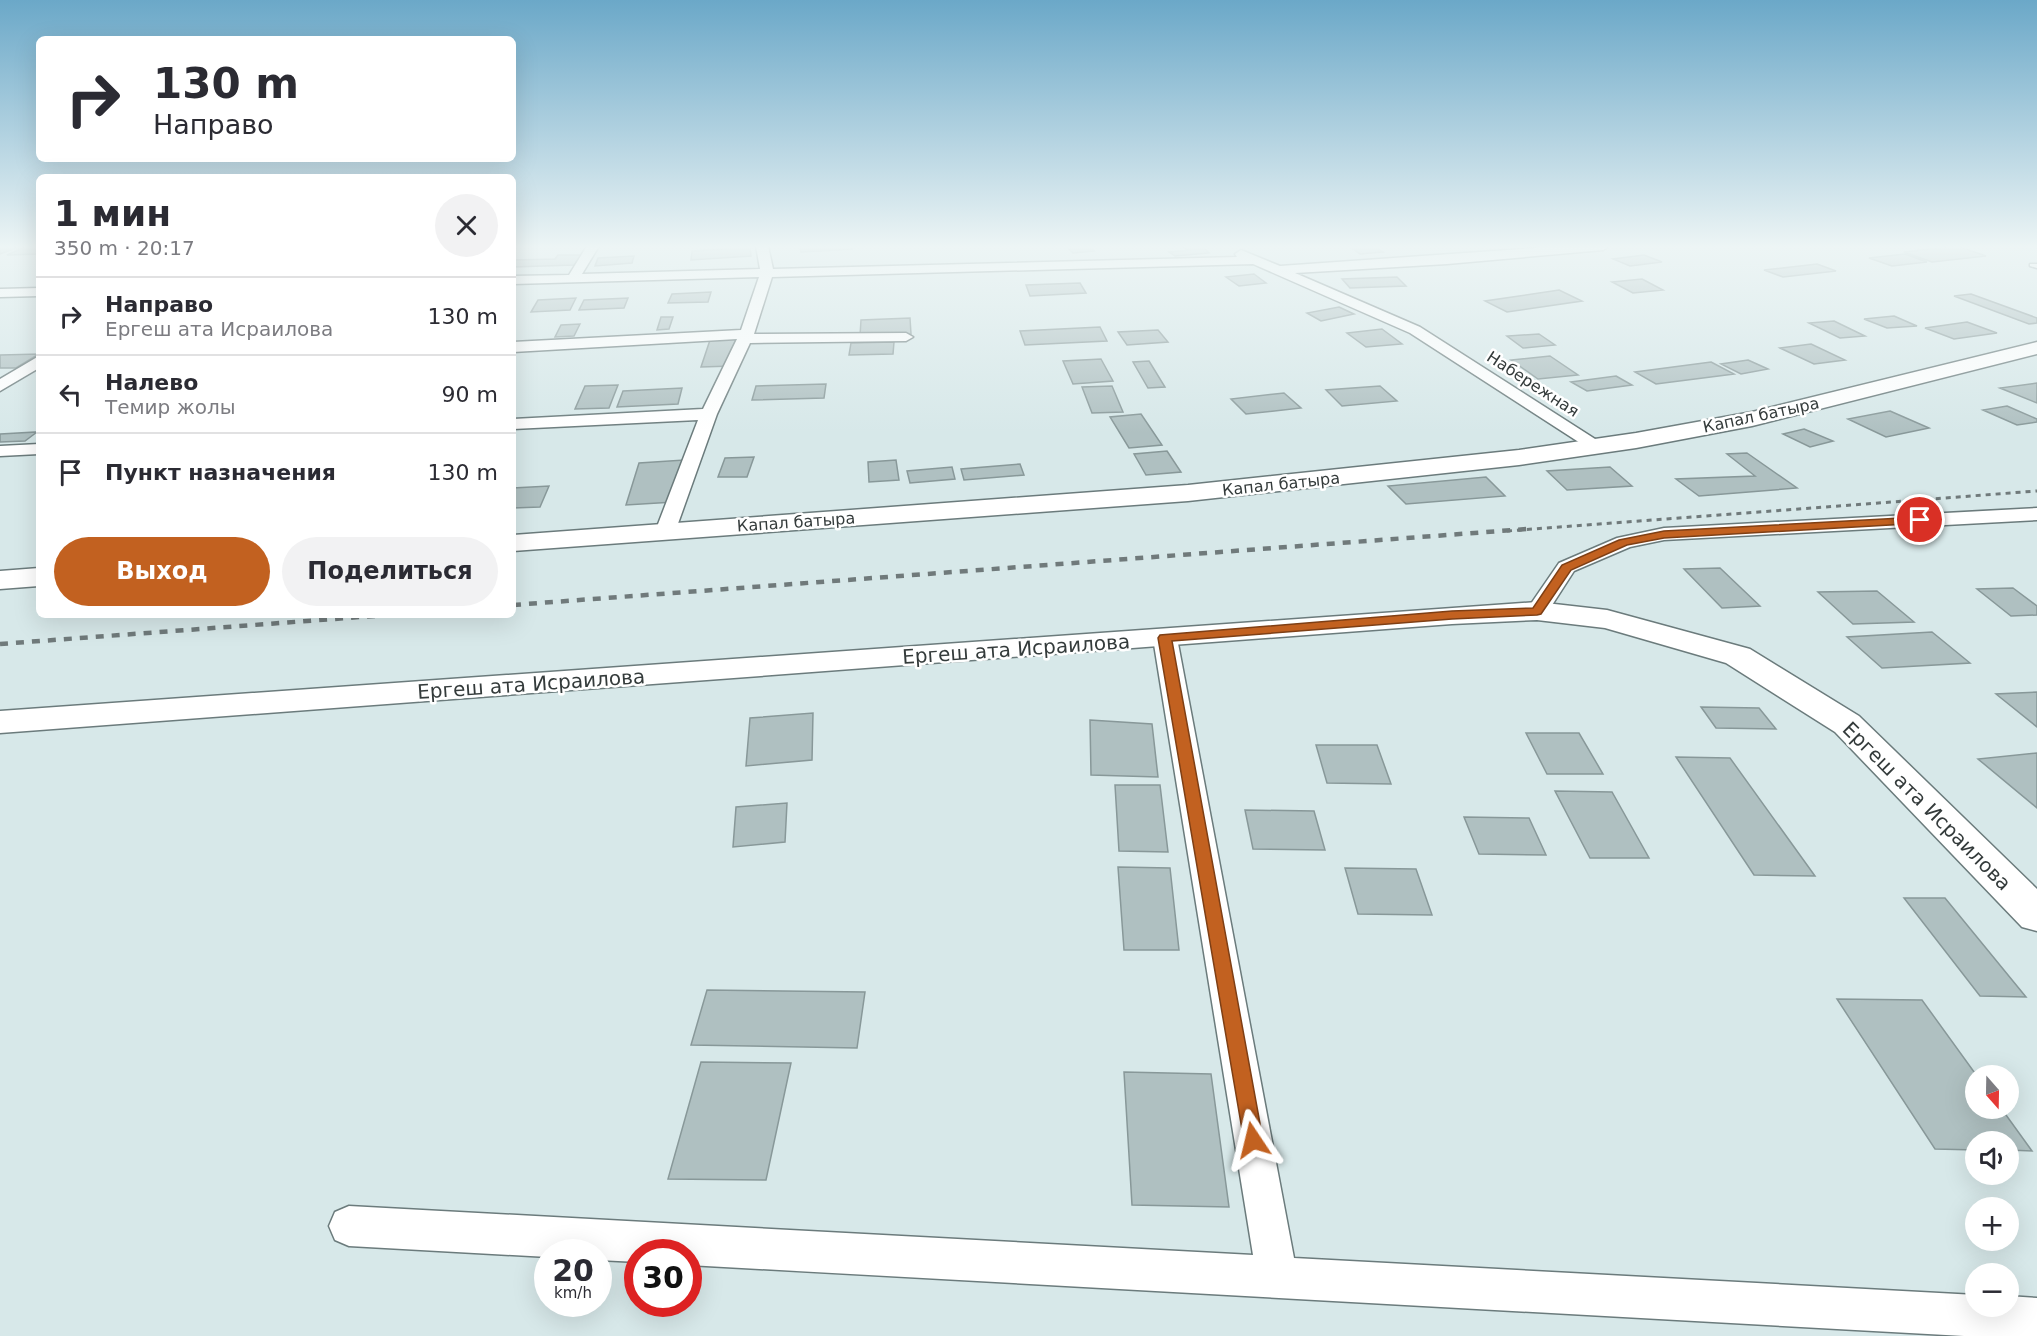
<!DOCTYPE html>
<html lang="ru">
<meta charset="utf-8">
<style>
:root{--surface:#fff;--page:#f2f2f3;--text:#2b2b33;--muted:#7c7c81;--line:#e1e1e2;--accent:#c26120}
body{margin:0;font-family:"DejaVu Sans",sans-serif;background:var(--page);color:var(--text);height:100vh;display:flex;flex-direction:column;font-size:22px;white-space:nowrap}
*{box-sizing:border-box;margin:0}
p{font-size:20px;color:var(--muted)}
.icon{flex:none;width:33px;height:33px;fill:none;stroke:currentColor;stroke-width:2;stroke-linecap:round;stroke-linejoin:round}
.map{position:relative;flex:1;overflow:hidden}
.side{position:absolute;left:36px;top:174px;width:480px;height:444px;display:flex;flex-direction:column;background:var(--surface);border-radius:9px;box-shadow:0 6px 24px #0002}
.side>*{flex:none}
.guide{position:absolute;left:36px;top:36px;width:480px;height:126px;border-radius:9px;box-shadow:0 6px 24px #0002;background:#fff;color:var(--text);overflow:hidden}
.needle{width:39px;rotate:160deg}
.tools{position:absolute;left:1965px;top:1065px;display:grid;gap:12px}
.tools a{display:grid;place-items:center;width:54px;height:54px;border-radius:50%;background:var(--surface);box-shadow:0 6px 24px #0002;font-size:30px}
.speed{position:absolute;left:534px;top:1239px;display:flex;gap:12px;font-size:30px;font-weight:700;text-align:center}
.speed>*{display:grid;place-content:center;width:78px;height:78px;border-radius:50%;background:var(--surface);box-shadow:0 6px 24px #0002;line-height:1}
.speed small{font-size:15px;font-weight:400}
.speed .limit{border:9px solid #d22;background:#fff;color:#111}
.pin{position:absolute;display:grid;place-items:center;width:51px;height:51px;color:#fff;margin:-26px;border:3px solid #fff;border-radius:50%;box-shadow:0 2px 6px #0007}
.me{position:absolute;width:66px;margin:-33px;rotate:350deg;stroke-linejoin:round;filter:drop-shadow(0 0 4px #0008)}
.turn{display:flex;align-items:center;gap:21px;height:126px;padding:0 18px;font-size:27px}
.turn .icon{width:78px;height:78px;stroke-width:2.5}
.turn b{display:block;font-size:42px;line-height:51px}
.round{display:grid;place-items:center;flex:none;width:63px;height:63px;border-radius:32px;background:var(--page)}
.headline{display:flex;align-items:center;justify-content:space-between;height:102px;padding:0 18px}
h1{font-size:36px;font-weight:700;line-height:45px}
.action{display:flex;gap:12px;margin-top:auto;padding:12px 18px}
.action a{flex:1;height:69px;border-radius:36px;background:var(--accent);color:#fff;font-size:24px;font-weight:700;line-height:69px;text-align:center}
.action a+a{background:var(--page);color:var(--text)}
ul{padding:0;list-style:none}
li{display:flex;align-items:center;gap:18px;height:78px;padding:0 18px;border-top:2px solid var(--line)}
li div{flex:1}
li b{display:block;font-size:22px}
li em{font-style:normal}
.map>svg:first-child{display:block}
</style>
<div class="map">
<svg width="2037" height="1336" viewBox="0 0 2037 1336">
<rect width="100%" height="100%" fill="#d7e8e9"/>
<path fill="#afc0c1" stroke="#889899" stroke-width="1.5" d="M 39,246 L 39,254 L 7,255 L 24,247 Z
M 726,246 L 750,246 L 751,256 L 691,260 L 692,251 L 726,249 Z
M 800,246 L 850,246 L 852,249 L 801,252 Z
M 1066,246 L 1089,246 L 1094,251 L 1073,253 Z
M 1180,246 L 1202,246 L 1209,253 L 1175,256 L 1169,252 L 1189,250 Z
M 1349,246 L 1373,246 L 1383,252 L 1360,254 Z
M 1957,246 L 1986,256 L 1932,262 L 1904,252 Z
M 0,247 L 19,247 L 0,254 Z
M 1905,254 L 1927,262 L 1892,266 L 1869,258 Z
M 558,255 L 582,255 L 574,265 L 513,267 L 513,260 L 555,259 Z
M 1644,255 L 1662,262 L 1630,266 L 1613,259 Z
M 634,256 L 632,263 L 595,266 L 598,258 Z
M 1817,264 L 1836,271 L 1783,277 L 1764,270 Z
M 1254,274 L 1266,283 L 1239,286 L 1226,277 Z
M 1397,277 L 1406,286 L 1350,288 L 1342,279 Z
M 1642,279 L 1663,290 L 1633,293 L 1612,282 Z
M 1080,283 L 1086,293 L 1030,296 L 1026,285 Z
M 1559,290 L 1582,301 L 1507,312 L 1485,301 Z
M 711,292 L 708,302 L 668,303 L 672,294 Z
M 1971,294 L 2037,318 L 2037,323 L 2029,324 L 1954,296 Z
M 576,298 L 570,310 L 531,312 L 538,300 Z
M 628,298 L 624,308 L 579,310 L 584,300 Z
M 1339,307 L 1354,314 L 1321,321 L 1307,313 Z
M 1894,316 L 1917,326 L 1887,328 L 1864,319 Z
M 661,317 L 673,317 L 669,329 L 657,330 Z
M 910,318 L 911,334 L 860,336 L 861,320 Z
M 1834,321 L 1865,336 L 1840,338 L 1809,323 Z
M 1967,322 L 1997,333 L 1954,339 L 1925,328 Z
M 580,324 L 574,336 L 555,337 L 561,325 Z
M 1100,327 L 1107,341 L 1025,345 L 1020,331 Z
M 1382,329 L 1402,344 L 1366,347 L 1347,333 Z
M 1158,330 L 1168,342 L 1127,345 L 1118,332 Z
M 1539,334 L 1555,345 L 1523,348 L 1507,336 Z
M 739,339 L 732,366 L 701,367 L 710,340 Z
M 894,342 L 893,354 L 849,355 L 851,343 Z
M 1811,344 L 1845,360 L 1814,364 L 1780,348 Z
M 39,354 L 16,368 L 0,368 L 0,355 Z
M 1550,356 L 1578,375 L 1538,379 L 1511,360 Z
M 1101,359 L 1113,381 L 1073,384 L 1063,361 Z
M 1748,360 L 1768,369 L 1741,374 L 1721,364 Z
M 1149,361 L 1165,387 L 1148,388 L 1133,362 Z
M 1711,362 L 1734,374 L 1656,384 L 1635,372 Z
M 1616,376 L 1632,385 L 1587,391 L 1571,382 Z
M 2037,383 L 2037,403 L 2000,388 Z
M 826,384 L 824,398 L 752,400 L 756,386 Z
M 618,385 L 609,408 L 575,409 L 585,386 Z
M 1112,386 L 1123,412 L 1092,413 L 1082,387 Z
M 1380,386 L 1397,401 L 1342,406 L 1326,390 Z
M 682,388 L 678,404 L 617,407 L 623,391 Z
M 1284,393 L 1301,408 L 1246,414 L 1231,399 Z
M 2007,406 L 2037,419 L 2037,422 L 2017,425 L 1983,410 Z
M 1890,411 L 1929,428 L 1886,437 L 1848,419 Z
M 1141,414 L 1162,445 L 1129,448 L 1110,417 Z
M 1804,429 L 1833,441 L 1810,447 L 1783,434 Z
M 37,432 L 25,441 L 0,442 L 0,434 Z
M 1167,451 L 1181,472 L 1146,475 L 1134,454 Z
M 1747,453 L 1797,488 L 1699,496 L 1676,479 L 1755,476 L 1727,454 Z
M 754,457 L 747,477 L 718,477 L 725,458 Z
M 684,460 L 674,502 L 626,505 L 639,463 Z
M 896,460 L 899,480 L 869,482 L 868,462 Z
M 1020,464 L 1024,475 L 964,480 L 961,469 Z
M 952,467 L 955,479 L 910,483 L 907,471 Z
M 1610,467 L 1632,486 L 1567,490 L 1547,471 Z
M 1486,477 L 1505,496 L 1406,504 L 1388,486 Z
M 549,486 L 540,507 L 513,508 L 513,488 Z
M 1720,568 L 1760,606 L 1722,608 L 1684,569 Z
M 2013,588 L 2037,606 L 2037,615 L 2011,616 L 1977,589 Z
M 1877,591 L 1914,622 L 1853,624 L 1818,592 Z
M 1932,632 L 1970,663 L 1882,668 L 1847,637 Z
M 2037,692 L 2037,727 L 1996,694 Z
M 1701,707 L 1759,708 L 1776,729 L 1716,728 Z
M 813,713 L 812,760 L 746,766 L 750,718 Z
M 1090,720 L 1152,724 L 1158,777 L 1091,775 Z
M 1526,733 L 1579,733 L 1603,774 L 1547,774 Z
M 1316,745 L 1377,745 L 1391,784 L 1327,783 Z
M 2037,753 L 2037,808 L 1978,759 Z
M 1676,757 L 1730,758 L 1815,876 L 1754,875 Z
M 1115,785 L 1160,785 L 1168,852 L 1119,851 Z
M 1555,791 L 1612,792 L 1649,858 L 1590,858 Z
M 787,803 L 785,842 L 733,847 L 736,807 Z
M 1245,810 L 1314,811 L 1325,850 L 1253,849 Z
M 1464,817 L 1529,818 L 1546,855 L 1479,854 Z
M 1118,867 L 1170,868 L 1179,950 L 1124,950 Z
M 1345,868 L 1416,869 L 1432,915 L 1358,914 Z
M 1904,898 L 1945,898 L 2026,997 L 1980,996 Z
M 707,990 L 865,992 L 857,1048 L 691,1045 Z
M 1837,999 L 1922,1000 L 1977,1076 L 1976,1108 L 2001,1108 L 2032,1151 L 2008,1150 L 2008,1142 L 1976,1142 L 1976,1150 L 1935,1149 Z
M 701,1062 L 791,1063 L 766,1180 L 668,1179 Z
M 1124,1072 L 1211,1074 L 1229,1207 L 1132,1205 Z"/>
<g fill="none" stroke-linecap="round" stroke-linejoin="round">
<g stroke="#6b7b7c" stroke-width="3">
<path id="service" d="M 2030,264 L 2037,264 L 2037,268 L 2030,266 Z"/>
</g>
<g stroke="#6b7b7c" stroke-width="3">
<path id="minor" d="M 587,246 L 599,246 L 582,274 L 760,269 L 756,246 L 768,246 L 773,269 L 1237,257 L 1235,254 L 1241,250 L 1280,266 L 1564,246 L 1609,246 L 1603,250 L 1447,264 L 1295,273 L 1420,327 L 1606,446 L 1603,450 L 1591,450 L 1410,333 L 1253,264 L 772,277 L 754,334 L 906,333 L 913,337 L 906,341 L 750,343 L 717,414 L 675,532 L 672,536 L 658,536 L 655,532 L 698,420 L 513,429 L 513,419 L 703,409 L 737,339 L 513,352 L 513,342 L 741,330 L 759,277 L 513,284 L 513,276 L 569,275 Z
M 39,288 L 39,296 L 0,297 L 0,289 Z
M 39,356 L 39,368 L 0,391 L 0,379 Z
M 39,444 L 39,454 L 0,456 L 0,446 Z
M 2037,508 L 2037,520 L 1664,540 L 1630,547 L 1574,571 L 1545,616 L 1529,616 L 1526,611 L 1559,563 L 1617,538 L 1664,528 Z
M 1165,631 L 1173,633 L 1177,638 L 1294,1258 L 1976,1295 L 1976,1306 L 2008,1306 L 2008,1296 L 2037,1298 L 2037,1336 L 1964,1336 L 688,1265 L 688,1252 L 638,1252 L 638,1262 L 598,1260 L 598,1252 L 548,1252 L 548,1257 L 349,1246 L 335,1240 L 329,1226 L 335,1212 L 349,1206 L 1253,1255 L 1153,638 L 1157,633 Z"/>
</g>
<g stroke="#6b7b7c" stroke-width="3">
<path id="secondary" d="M 2037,342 L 2037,354 L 1752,426 L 1636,448 L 1519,465 L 1188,501 L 513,551 L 513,535 L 1188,485 L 1519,450 L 1636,433 L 1752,412 Z
M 39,568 L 39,586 L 0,589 L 0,571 Z
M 1537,602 L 1607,610 L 1750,649 L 1859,716 L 2037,889 L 2037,931 L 2022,927 L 1835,732 L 1726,663 L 1605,628 L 1537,620 L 1452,624 L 0,733 L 0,711 Z"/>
</g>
<use href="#service" fill="#fff" fill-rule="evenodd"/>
<use href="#minor" fill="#fff" fill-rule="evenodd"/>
<use href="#secondary" fill="#fff" fill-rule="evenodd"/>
<path stroke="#707a7b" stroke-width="3" stroke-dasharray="5 5" stroke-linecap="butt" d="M 1507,531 L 2037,491"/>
<path stroke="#707a7b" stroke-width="4.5" stroke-dasharray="8 8" stroke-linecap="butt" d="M 513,605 L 1527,529
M 0,644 L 387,615"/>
</g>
<linearGradient id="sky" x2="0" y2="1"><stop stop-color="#6ba8c8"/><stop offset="0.57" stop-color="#edf5f5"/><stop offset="1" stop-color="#edf5f5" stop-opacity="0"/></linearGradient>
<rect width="2037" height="433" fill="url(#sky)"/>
<path fill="#c26120" stroke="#7e3f15" stroke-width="1.5" d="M 1920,517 L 1924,518 L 1924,523 L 1664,538 L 1627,545 L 1571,570 L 1541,614 L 1537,615 L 1452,619 L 1172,641 L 1263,1140 L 1260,1147 L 1253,1150 L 1245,1147 L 1158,638 L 1160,635 L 1452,611 L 1533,608 L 1562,565 L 1619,540 L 1664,531 Z"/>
<g text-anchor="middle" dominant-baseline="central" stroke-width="5" stroke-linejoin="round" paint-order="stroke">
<g font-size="16" fill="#343b3b" stroke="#fff">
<text transform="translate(1533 384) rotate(33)">Набережная</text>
<text transform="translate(1761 415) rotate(-12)">Капал батыра</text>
<text transform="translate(1281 484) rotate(-6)">Капал батыра</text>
<text transform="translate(796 522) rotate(-4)">Капал батыра</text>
</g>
<g font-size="20" fill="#343b3b" stroke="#fff">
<text transform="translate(1016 649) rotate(-4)">Ергеш ата Исраилова</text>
<text transform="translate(531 684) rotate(-4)">Ергеш ата Исраилова</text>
<text transform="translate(1927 806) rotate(45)">Ергеш ата Исраилова</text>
</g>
</g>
</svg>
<div class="tools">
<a><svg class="needle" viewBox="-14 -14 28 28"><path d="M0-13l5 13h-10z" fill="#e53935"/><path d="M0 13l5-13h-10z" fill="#7c7c81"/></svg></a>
<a><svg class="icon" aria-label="sound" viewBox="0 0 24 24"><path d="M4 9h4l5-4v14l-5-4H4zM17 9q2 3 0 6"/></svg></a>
<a>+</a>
<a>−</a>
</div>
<div class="speed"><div>20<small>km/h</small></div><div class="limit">30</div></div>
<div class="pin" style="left:1920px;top:520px;background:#d93025"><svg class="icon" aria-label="arrive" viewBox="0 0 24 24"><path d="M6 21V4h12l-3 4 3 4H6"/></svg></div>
<svg class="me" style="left:1253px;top:1140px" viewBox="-20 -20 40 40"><path d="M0-17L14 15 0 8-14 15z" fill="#c26120" stroke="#fff" stroke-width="4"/></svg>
<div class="guide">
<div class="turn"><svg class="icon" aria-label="right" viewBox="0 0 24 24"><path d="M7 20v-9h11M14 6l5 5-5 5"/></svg><div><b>130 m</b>Направо</div></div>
</div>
<section class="side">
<div class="headline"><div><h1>1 мин</h1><p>350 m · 20:17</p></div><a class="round"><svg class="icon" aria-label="close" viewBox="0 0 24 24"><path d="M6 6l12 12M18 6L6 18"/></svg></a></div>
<ul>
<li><svg class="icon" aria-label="right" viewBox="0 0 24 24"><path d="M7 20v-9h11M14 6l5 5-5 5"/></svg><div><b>Направо</b><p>Ергеш ата Исраилова</p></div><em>130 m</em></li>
<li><svg class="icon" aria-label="left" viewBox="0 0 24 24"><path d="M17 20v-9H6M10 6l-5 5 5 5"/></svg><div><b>Налево</b><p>Темир жолы</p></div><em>90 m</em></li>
<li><svg class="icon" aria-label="arrive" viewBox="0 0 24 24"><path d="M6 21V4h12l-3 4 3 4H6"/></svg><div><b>Пункт назначения</b></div><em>130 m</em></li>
</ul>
<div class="action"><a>Выход</a><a>Поделиться</a></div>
</section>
</div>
